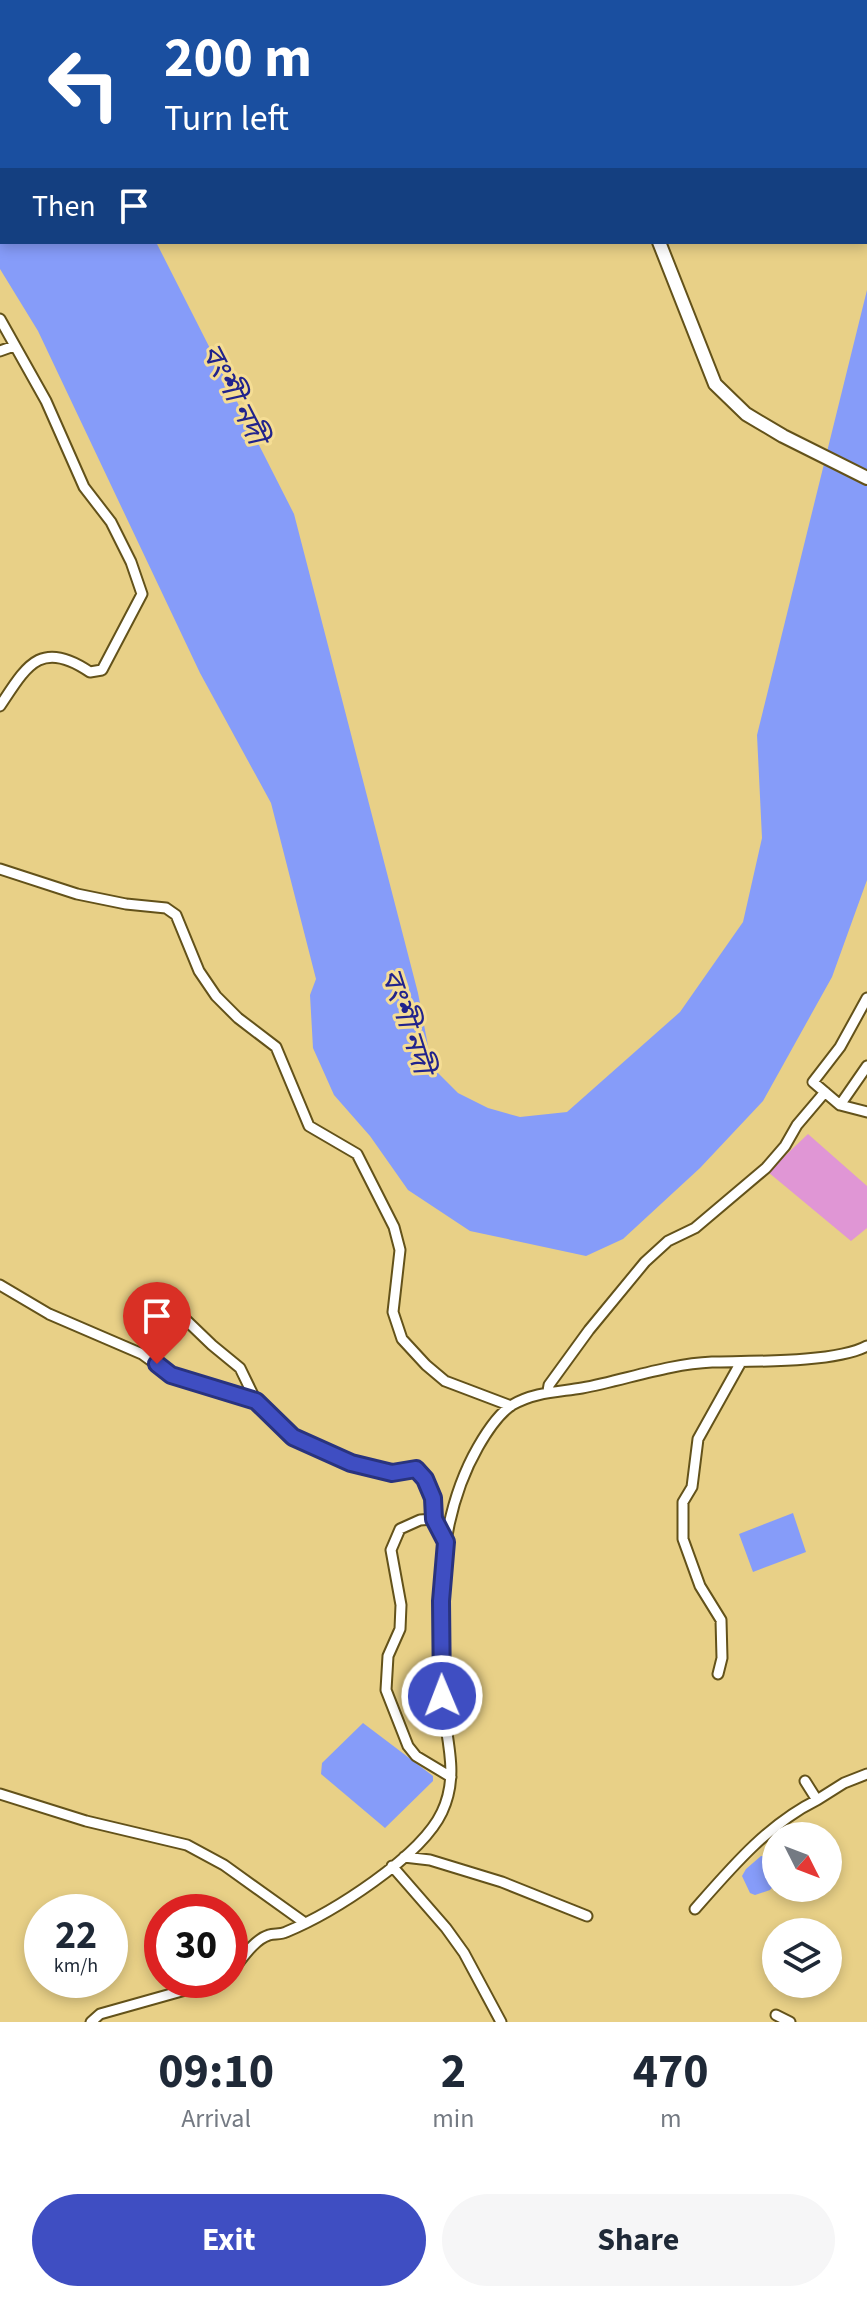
<!DOCTYPE html>
<meta charset="utf-8">
<style>
:root{--surface:#fff;--page:#f6f6f7;--text:#1f2937;--muted:#747a83;--accent:#3f4ec2}
body{margin:0;font-family:"Source Sans 3","Noto Sans Bengali",sans-serif;background:var(--page);color:var(--text);height:100vh;display:flex;flex-direction:column;font-size:30px;white-space:nowrap}
*{box-sizing:border-box;margin:0}
p{font-size:26px;color:var(--muted)}
.icon{flex:none;width:44px;height:44px;fill:none;stroke:currentColor;stroke-width:2;stroke-linecap:round;stroke-linejoin:round}
.map{position:relative;height:2022px;overflow:hidden}
.side{display:flex;flex-direction:column;background:var(--surface);flex:1}
.side>*{flex:none}
.hud{position:absolute;left:0px;top:0px;width:868px;height:244px;box-shadow:0 4px 12px #0003;background:#1a4fa0;color:#fff;overflow:hidden}
.needle{width:52px;rotate:132deg}
.controls{position:absolute;left:762px;top:1822px;display:grid;gap:16px}
.controls a{display:grid;place-items:center;width:80px;height:80px;border-radius:50%;background:var(--surface);box-shadow:0 4px 12px #0003;font-size:40px}
.speed{position:absolute;left:24px;top:1894px;display:flex;gap:16px;font-size:40px;font-weight:700;text-align:center}
.speed>*{display:grid;place-content:center;width:104px;height:104px;border-radius:50%;background:var(--surface);box-shadow:0 4px 12px #0003;line-height:1}
.speed small{font-size:20px;font-weight:400}
.speed .limit{border:12px solid #d22;background:#fff;color:#111}
.pin{position:absolute;display:grid;place-items:center;width:68px;height:68px;color:#fff;margin:-82px -34px;border-radius:50% 50% 50% 0;rotate:-45deg;box-shadow:0 0 8px #0007}
.pin .icon{rotate:45deg}
.me{position:absolute;width:88px;margin:-44px;rotate:359deg;stroke-linejoin:round;filter:drop-shadow(0 0 6px #0008)}
.turn{display:flex;align-items:center;gap:28px;height:168px;padding:0 32px;font-size:36px}
.turn .icon{width:104px;height:104px;stroke-width:2.5}
.turn b{display:block;font-size:56px;line-height:68px}
.then{display:flex;align-items:center;height:76px;padding:0 32px;background:#0003;gap:16px;font-size:30px}
.eta{display:flex;justify-content:space-evenly;align-items:center;height:136px;text-align:center}
.eta b{font-size:48px;font-weight:700;line-height:56px}
.action{display:flex;gap:16px;margin-top:auto;padding:16px 32px}
.action a{flex:1;height:92px;border-radius:48px;background:var(--accent);color:#fff;font-size:32px;font-weight:700;line-height:92px;text-align:center}
.action a+a{background:var(--page);color:var(--text)}
.map>svg:first-child{display:block}
</style>
<div class="map">
<svg width="867" height="2022" viewBox="0 0 867 2022">
<rect width="100%" height="100%" fill="#e8d087"/>
<path fill="#e096d5" d="M 808,1134 L 867,1186 L 867,1228 L 851,1241 L 768,1172 Z"/>
<path fill="#869cf9" d="M 0,26 L 2,242 L 156,242 L 294,514 L 418,993 L 432,1067 L 458,1093 L 488,1108 L 520,1117 L 567,1112 L 680,1012 L 743,922 L 762,838 L 757,735 L 867,290 L 867,880 L 832,977 L 763,1101 L 700,1168 L 623,1239 L 586,1256 L 470,1231 L 408,1190 L 370,1136 L 334,1095 L 313,1048 L 310,995 L 316,979 L 271,803 L 200,673 L 38,331 L 0,269 Z
M 793,1513 L 806,1552 L 753,1572 L 739,1534 Z
M 363,1723 L 433,1776 L 433,1781 L 385,1828 L 321,1774 L 322,1763 Z
M 761,1856 L 770,1857 L 776,1865 L 776,1883 L 770,1890 L 755,1895 L 750,1893 L 742,1876 L 746,1869 Z"/>
<g fill="none" stroke-linecap="round" stroke-linejoin="round">
<g stroke="#63521a" stroke-width="13">
<path id="street" d="M 0,319 L 46,401 L 84,487 L 111,522 L 131,562 L 142,594 L 102,670 L 90,672 C 40,638 26,667 0,706
M 0,351 L 14,346
M 0,869 L 77,894 L 126,904 L 166,908 L 176,915 L 199,971 L 216,996 L 238,1018 L 276,1047 L 309,1126 L 357,1154 L 394,1227 L 400,1250 L 393,1312 L 402,1339 L 426,1365 L 445,1381 L 511,1406
M 867,1066 L 840,1105 L 867,1112
M 840,1105 L 813,1082 L 840,1047 L 867,998
M 0,1285 L 49,1314 L 142,1354 L 171,1375 L 256,1401
M 147,1294 L 186,1320 L 212,1345 L 240,1368 L 256,1401 L 293,1437 L 351,1463 L 377,1471 L 392,1473 L 416,1469 C 430,1484 433,1498 434,1519
M 548,1391 L 549,1385 L 589,1330 L 645,1262 L 668,1241 L 695,1228 L 766,1168 L 785,1146 L 797,1125 L 825,1092
M 445,1540 L 434,1519 L 420,1520 L 400,1529 L 391,1550 L 401,1605 L 400,1629 L 388,1656 L 386,1690 L 408,1746 L 416,1756 L 451,1777
M 718,1674 L 722,1658 L 721,1620 L 700,1586 L 683,1539 L 683,1502 L 692,1487 L 698,1439 L 741,1362
M 0,1794 L 86,1821 L 187,1845 L 224,1865 L 305,1923
M 817,1800 L 844,1783 L 867,1774
M 404,1857 L 430,1860 L 502,1882 L 587,1916
M 392,1866 L 446,1928 L 464,1953 L 501,2022
M 695,1909 C 731,1868 768,1824 817,1800 L 805,1781
M 230,1973 C 241,1961 253,1940 269,1935 C 274,1933 280,1935 286,1932 C 332,1913 421,1857 442,1812 C 461,1772 444,1735 442,1694 C 437,1611 436,1520 478,1447 C 486,1433 498,1414 512,1405 C 534,1392 558,1392 582,1388 C 625,1380 668,1364 712,1362 C 750,1361 836,1363 867,1346
M 776,2015 L 790,2022
M 91,2022 L 100,2014 L 221,1980"/>
</g>
<g stroke="#63521a" stroke-width="16">
<path id="secondary" d="M 485,0 L 487,2
M 659,242 L 715,384 L 746,414 L 783,436 L 867,478"/>
</g>
<use href="#street" stroke="#fff" stroke-width="9"/>
<use href="#secondary" stroke="#fff" stroke-width="12"/>
</g>
<g fill="none" stroke-linecap="round" stroke-linejoin="round">
<g stroke="#29337e" stroke-width="20">
<path id="route" d="M 157,1364 L 171,1375 L 256,1401 L 293,1437 L 351,1463 L 392,1473 L 416,1469 L 425,1479 L 433,1498 L 434,1519 L 446,1542 L 441,1601 L 442,1696"/>
</g>
<use href="#route" stroke="#3f4ec2" stroke-width="14"/>
</g>
<g text-anchor="middle" dominant-baseline="central" stroke-width="6" stroke-linejoin="round" paint-order="stroke">
<g font-size="30" font-style="italic" fill="#21238c" stroke="#f5dd94">
<text transform="translate(234 394) rotate(63)">বংশী নদী</text>
<text transform="translate(407 1021) rotate(72)">বংশী নদী</text>
</g>
</g>
</svg>
<div class="controls">
<a><svg class="needle" viewBox="-14 -14 28 28"><path d="M0-13l5 13h-10z" fill="#e53935"/><path d="M0 13l5-13h-10z" fill="#747a83"/></svg></a>
<a><svg class="icon" aria-label="layers" viewBox="0 0 24 24"><path d="M12 4l9 5-9 5-9-5zM3 14l9 5 9-5"/></svg></a>
</div>
<div class="speed"><div>22<small>km/h</small></div><div class="limit">30</div></div>
<div class="pin" style="left:157px;top:1364px;background:#d93025"><svg class="icon" aria-label="arrive" viewBox="0 0 24 24"><path d="M6 21V4h12l-3 4 3 4H6"/></svg></div>
<svg class="me" style="left:442px;top:1696px" viewBox="-20 -20 40 40"><circle r="17" fill="#3f4ec2" stroke="#fff" stroke-width="3"/><path d="M0-11L8 9 0 5-8 9z" fill="#fff"/></svg>
<div class="hud">
<div class="turn"><svg class="icon" aria-label="left" viewBox="0 0 24 24"><path d="M17 20v-9H6M10 6l-5 5 5 5"/></svg><div><b>200 m</b>Turn left</div></div>
<div class="then">Then<svg class="icon" aria-label="arrive" viewBox="0 0 24 24"><path d="M6 21V4h12l-3 4 3 4H6"/></svg></div>
</div>
</div>
<section class="side">
<div class="eta">
<div><b>09:10</b><p>Arrival</p></div>
<div><b>2</b><p>min</p></div>
<div><b>470</b><p>m</p></div>
</div>
<div class="action"><a>Exit</a><a>Share</a></div>
</section>
